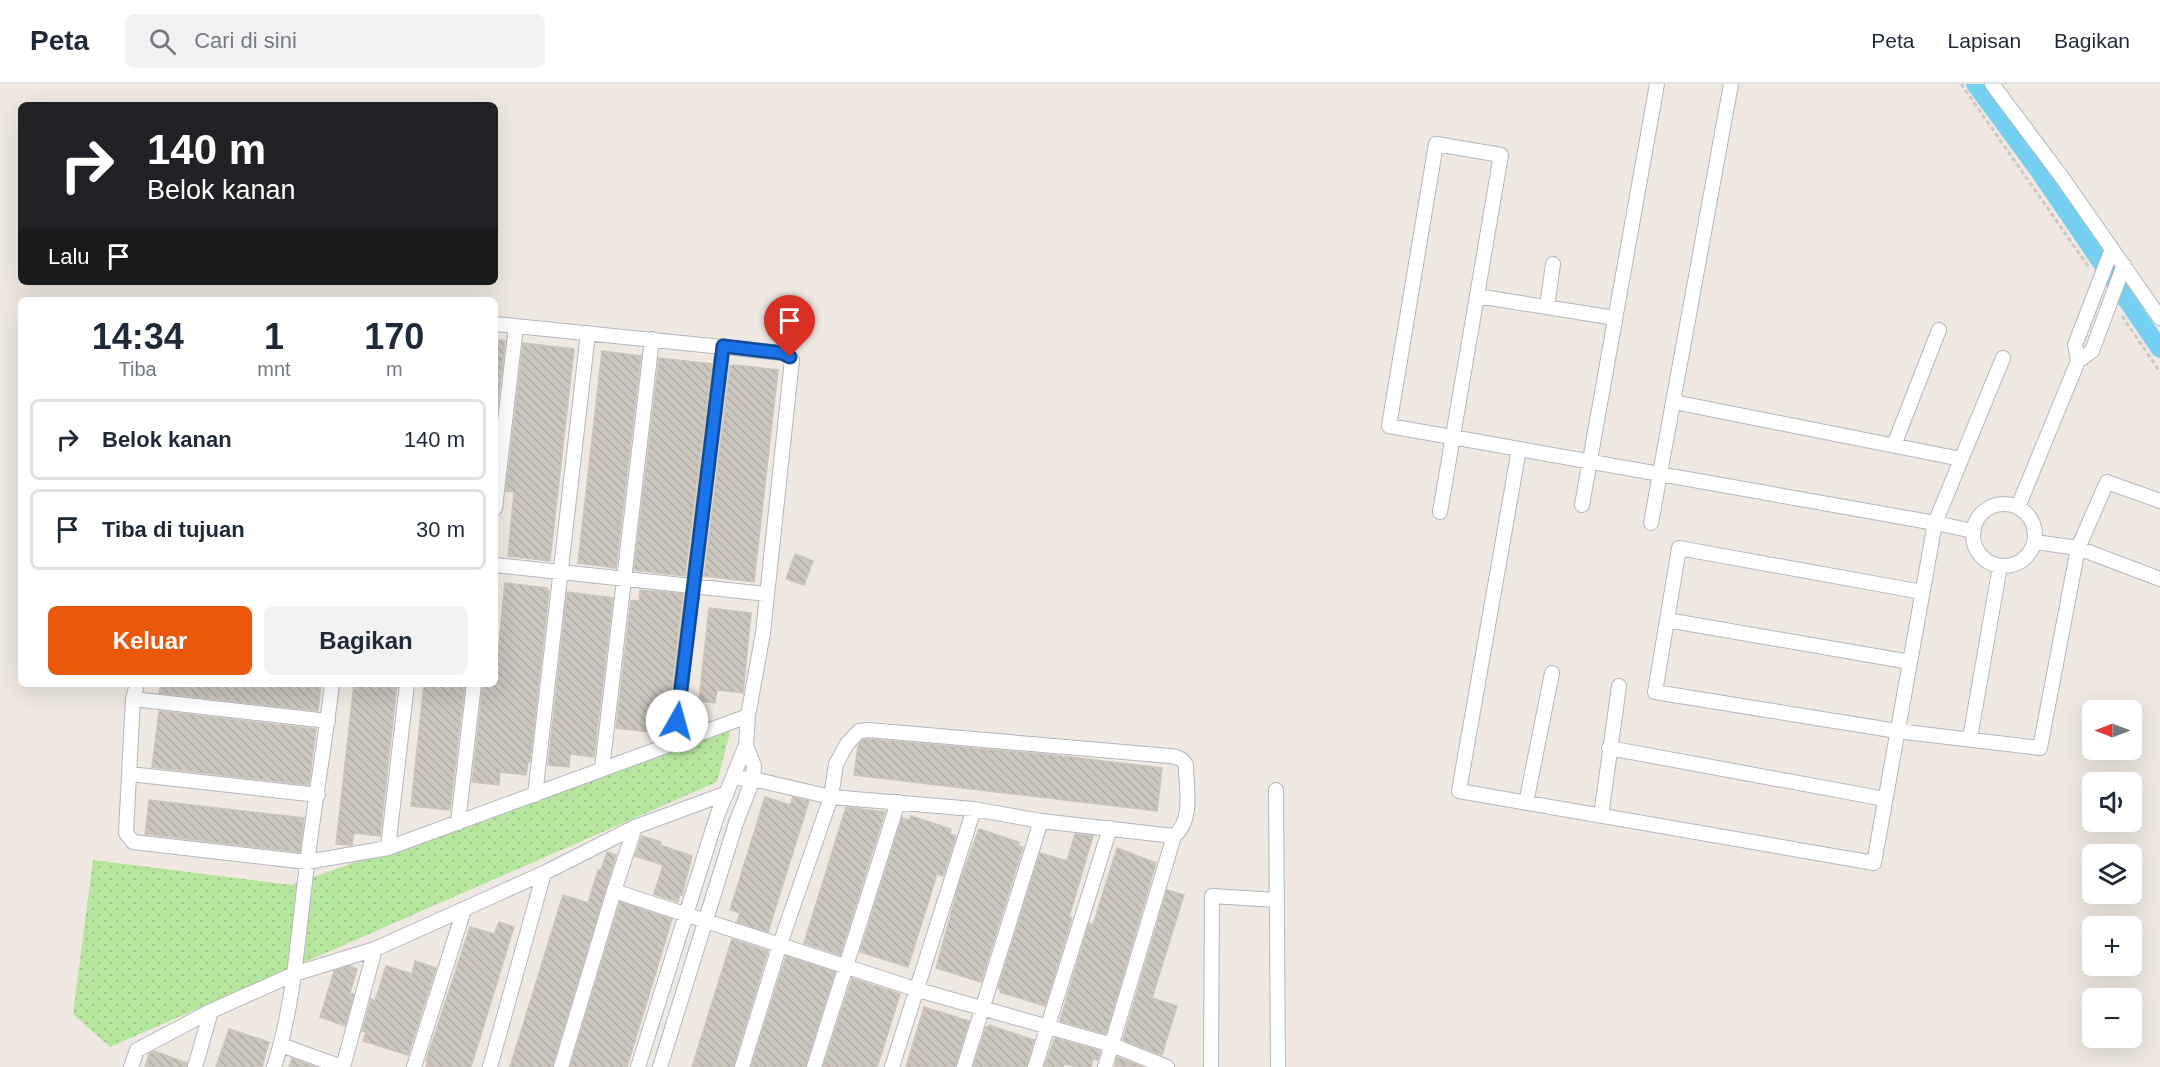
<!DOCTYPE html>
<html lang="id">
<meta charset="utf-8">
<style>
:root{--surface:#fff;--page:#f2f2f3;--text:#1f2937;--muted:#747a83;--line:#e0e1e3;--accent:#ea580c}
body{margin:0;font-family:Arial,sans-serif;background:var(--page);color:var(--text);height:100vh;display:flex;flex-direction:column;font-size:22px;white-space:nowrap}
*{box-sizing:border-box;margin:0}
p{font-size:20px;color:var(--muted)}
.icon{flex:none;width:33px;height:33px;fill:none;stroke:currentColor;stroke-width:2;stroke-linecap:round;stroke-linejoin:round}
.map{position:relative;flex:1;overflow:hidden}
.details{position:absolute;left:18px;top:213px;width:480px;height:390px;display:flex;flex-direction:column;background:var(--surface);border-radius:9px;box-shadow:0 6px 24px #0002}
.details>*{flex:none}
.guide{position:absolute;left:18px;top:18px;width:480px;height:183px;border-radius:9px;box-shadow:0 6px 24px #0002;background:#202124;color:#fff;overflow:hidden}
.needle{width:39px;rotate:270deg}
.buttons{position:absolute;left:2082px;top:616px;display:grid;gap:12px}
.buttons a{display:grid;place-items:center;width:60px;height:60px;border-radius:9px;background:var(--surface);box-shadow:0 6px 24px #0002;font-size:30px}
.pin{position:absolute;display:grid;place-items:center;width:51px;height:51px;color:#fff;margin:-62px -26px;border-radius:50% 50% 50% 0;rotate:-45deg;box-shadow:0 0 6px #0007}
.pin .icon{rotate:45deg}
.me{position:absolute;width:66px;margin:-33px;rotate:7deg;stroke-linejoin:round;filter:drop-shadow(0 0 4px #0008)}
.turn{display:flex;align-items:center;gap:21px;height:126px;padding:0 30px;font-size:27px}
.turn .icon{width:78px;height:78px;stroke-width:2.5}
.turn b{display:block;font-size:42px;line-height:51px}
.then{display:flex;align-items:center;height:57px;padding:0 30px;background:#0003;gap:12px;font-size:22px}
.eta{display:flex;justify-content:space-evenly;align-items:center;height:102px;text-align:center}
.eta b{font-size:36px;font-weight:700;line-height:42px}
.button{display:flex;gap:12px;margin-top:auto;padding:12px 30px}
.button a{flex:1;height:69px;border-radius:9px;background:var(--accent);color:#fff;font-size:24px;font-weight:700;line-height:69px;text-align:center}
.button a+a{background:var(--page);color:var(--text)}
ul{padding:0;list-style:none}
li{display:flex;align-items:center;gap:18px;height:81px;margin:0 12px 9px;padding:0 18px;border:3px solid var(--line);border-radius:9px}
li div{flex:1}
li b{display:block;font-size:22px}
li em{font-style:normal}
header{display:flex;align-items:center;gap:36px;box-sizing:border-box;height:84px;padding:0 30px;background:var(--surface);border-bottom:2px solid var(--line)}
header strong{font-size:28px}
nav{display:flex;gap:33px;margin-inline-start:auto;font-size:21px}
.search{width:420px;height:54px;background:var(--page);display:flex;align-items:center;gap:15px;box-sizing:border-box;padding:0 21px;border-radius:9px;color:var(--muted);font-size:22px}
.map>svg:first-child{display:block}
</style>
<header>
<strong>Peta</strong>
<div class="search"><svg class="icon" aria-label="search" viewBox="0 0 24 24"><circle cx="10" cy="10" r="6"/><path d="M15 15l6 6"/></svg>Cari di sini</div>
<nav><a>Peta</a><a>Lapisan</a><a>Bagikan</a></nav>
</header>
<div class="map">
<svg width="2160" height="983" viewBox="0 0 2160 983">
<defs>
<pattern id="grass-dots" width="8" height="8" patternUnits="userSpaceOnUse" patternTransform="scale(1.5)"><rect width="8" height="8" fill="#b6e59e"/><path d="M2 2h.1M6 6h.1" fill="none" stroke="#9dc588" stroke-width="1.8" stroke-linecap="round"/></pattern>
<pattern id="building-back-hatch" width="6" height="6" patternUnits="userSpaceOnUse" patternTransform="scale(1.5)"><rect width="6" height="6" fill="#cbc7bf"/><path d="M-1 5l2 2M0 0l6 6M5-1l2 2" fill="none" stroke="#afaba4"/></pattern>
</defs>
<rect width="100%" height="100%" fill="#efe9e1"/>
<path fill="url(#grass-dots)" d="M 731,645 L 717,698 L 110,963 L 73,930 L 93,776 L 291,801 Z"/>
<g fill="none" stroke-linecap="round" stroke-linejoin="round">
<path stroke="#75cff0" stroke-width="18" d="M 1975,0 L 2039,87 L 2160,265"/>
</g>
<path fill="url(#building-back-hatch)" stroke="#cbc5ba" stroke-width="1.5" d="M 495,255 L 505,257 L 495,345 Z
M 523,259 L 574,265 L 550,477 L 508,472 L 514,408 L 506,407 Z
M 602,267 L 641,272 L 616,484 L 578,479 Z
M 659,274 L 712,280 L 685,492 L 634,486 Z
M 735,281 L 778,286 L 754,498 L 704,492 L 730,282 Z
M 795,470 L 813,477 L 804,501 L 786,495 Z
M 505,499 L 547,504 L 547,506 L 549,507 L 530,678 L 528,678 L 526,691 L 500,688 L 499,701 L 472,698 L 483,600 L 495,600 Z
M 640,506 L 683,510 L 666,650 L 616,644 L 631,516 L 639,517 Z
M 567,508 L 613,514 L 594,673 L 570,670 L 569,683 L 548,681 Z
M 709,524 L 751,529 L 743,609 L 717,606 L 715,619 L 699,617 Z
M 161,600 L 190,604 L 190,600 L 321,600 L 318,627 L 159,609 Z
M 354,600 L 397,600 L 380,752 L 354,749 L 352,761 L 350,761 L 336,760 Z
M 424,600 L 465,600 L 450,726 L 411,722 Z
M 159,627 L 316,645 L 309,701 L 152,683 Z
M 869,655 L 1053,671 L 1162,684 L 1157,727 L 854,691 L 858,662 L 863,656 Z
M 765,713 L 790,721 L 793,713 L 809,717 L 768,848 L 737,838 L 740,829 L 730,826 Z
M 149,716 L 304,734 L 300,768 L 145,750 Z
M 846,723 L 885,728 L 840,871 L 804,859 Z
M 911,732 L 951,745 L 950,750 L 956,752 L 943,792 L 937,790 L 908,883 L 860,868 L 902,734 L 909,736 Z
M 979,745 L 1019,758 L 1018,762 L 1023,763 L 981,898 L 936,884 L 960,797 Z
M 1075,750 L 1093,752 L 1069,833 L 1072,834 L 1045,922 L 1000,908 L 1001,905 L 998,904 L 1040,769 L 1067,777 Z
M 642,752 L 661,758 L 660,761 L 692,772 L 682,811 L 680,811 L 678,818 L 654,810 L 663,781 L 635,772 Z
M 1117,764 L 1156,779 L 1106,950 L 1060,937 L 1089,839 L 1093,841 Z
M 607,768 L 616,771 L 552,983 L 510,983 L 563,811 L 588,819 L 598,786 L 601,786 Z
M 1167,806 L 1184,811 L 1152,914 L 1177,922 L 1162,971 L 1123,956 Z
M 620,818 L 672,835 L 627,983 L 570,983 Z
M 499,838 L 514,843 L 471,983 L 426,983 L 428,977 L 426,977 L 470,843 L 494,850 Z
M 732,855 L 768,867 L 733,983 L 692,983 Z
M 786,872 L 835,888 L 805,983 L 751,983 Z
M 415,877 L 436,884 L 408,971 L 363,957 L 366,948 L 362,947 L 371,915 L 375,917 L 386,882 L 412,890 Z
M 349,882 L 357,885 L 350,909 L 354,910 L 345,942 L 320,933 L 334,887 Z
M 852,894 L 900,910 L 882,968 L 877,983 L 823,983 Z
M 924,923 L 969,937 L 955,983 L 906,983 Z
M 989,941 L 1034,956 L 1026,983 L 973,983 L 986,943 L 988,943 Z
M 229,945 L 269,958 L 262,983 L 216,983 Z
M 1055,954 L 1100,967 L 1098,976 L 1093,975 L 1091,983 L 1076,983 L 1064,979 L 1063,983 L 1044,983 Z
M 154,967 L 187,979 L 186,983 L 145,983 L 149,970 Z
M 1117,973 L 1143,983 L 1115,982 Z
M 292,974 L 315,983 L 289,983 Z"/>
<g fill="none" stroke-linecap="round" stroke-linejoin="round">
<g stroke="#b4b7c1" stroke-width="16">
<path id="street" d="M 1992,0 L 2061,92 L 2160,234
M 1477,212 L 1615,234
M 1547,223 L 1553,180
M 495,240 L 782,269 L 786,270 L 792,276 L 763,549 L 748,632 L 746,661 L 717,732 L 638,983
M 2078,277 L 2075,261 L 2112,165
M 1674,318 L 1961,375
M 1894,361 L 1939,246
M 1519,365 L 1459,707 L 1874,779 L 1935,439 L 2003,274
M 2160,417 L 2107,398 L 2078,464 L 2160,495
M1973 451a31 31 0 1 1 62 0a31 31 0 1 1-62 0Z
M 1582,421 L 1657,0
M 2018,423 L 2078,277 L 2092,267 L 2124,181
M 495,424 L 516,242
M 1440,428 L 1501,71 L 1436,60 L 1389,342 L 1452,353 L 1935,439 L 1973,447
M 1651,439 L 1731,0
M 495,481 L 767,510
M 1922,508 L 1679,464 L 1655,608 L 1897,647 L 2040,664 L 2078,464 L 2035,458
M 1667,536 L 1910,578
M 137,600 L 133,615 L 126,749 L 133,758 L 307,778 L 388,764 L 748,632
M 133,615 L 328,637
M 1970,654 L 2000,482
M 674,659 L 723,262
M 1609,664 L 1885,715
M 602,685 L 652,255
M 130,690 L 318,711
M 734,694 L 753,695 L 831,713 L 974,725 L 1041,737 L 1174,752
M 1276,706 L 1278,983
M 535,711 L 588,249
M 1526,719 L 1552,589
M 1601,732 L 1619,602
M 458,739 L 474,600
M 388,764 L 407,600
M 614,807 L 918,906 L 1112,961 L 1167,983
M 281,961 L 342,983
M 131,983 L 137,966 L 211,927 L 294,890 L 375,865 L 544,789 L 635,743 L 727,709
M 195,983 L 211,927
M 274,983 C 295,918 298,848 307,781 C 314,720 325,660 332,600
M 343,983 L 375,865
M 414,983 L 464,826
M 490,983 L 544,789
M 561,983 L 614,807 L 635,743
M 660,983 L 736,739 L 753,695 L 754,682 L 746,661
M 742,983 L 780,860 L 831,713 L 836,680 L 847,660 L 859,647 L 869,646 L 1170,672 C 1177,673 1182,674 1186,681 C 1186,704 1194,736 1174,752 L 1105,983
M 814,983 L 898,718
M 892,983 L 974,725
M 964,983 L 1041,737
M 1035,983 L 1110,744
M 1211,983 L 1212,812 L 1276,816"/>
</g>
<path stroke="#c9c9c9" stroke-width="3" stroke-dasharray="4.5 3" stroke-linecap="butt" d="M 1961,0 L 2088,182
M 2122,232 L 2160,288"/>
<use href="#street" stroke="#fff" stroke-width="14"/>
</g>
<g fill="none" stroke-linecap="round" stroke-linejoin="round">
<g stroke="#114b97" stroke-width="15">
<path id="route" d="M 677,637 L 723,262 L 782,269 L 790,273"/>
</g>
<use href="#route" stroke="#1a73e8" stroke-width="10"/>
</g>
</svg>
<div class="buttons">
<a><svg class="needle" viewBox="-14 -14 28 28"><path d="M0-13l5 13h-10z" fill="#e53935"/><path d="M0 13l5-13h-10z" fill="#747a83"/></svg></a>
<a><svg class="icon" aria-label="sound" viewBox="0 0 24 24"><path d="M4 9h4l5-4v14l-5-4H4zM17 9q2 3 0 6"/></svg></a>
<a><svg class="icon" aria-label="layers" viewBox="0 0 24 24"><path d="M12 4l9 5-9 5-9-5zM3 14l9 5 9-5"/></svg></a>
<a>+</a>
<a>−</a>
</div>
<div class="pin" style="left:790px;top:273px;background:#d93025"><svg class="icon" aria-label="arrive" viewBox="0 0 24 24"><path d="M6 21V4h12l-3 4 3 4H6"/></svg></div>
<svg class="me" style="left:677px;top:637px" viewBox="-20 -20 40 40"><circle r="19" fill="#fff"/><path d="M0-13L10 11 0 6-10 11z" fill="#1a73e8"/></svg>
<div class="guide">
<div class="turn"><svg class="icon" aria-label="right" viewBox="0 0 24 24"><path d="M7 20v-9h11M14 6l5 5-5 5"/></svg><div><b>140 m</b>Belok kanan</div></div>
<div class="then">Lalu<svg class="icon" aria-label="arrive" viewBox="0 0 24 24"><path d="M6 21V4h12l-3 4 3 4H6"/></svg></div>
</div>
<section class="details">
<div class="eta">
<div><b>14:34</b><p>Tiba</p></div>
<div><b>1</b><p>mnt</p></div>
<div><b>170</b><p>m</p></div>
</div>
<ul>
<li><svg class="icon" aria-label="right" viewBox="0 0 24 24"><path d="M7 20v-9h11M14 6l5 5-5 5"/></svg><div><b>Belok kanan</b></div><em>140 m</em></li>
<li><svg class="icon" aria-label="arrive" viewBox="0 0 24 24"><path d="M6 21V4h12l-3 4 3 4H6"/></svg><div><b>Tiba di tujuan</b></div><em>30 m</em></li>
</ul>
<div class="button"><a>Keluar</a><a>Bagikan</a></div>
</section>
</div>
